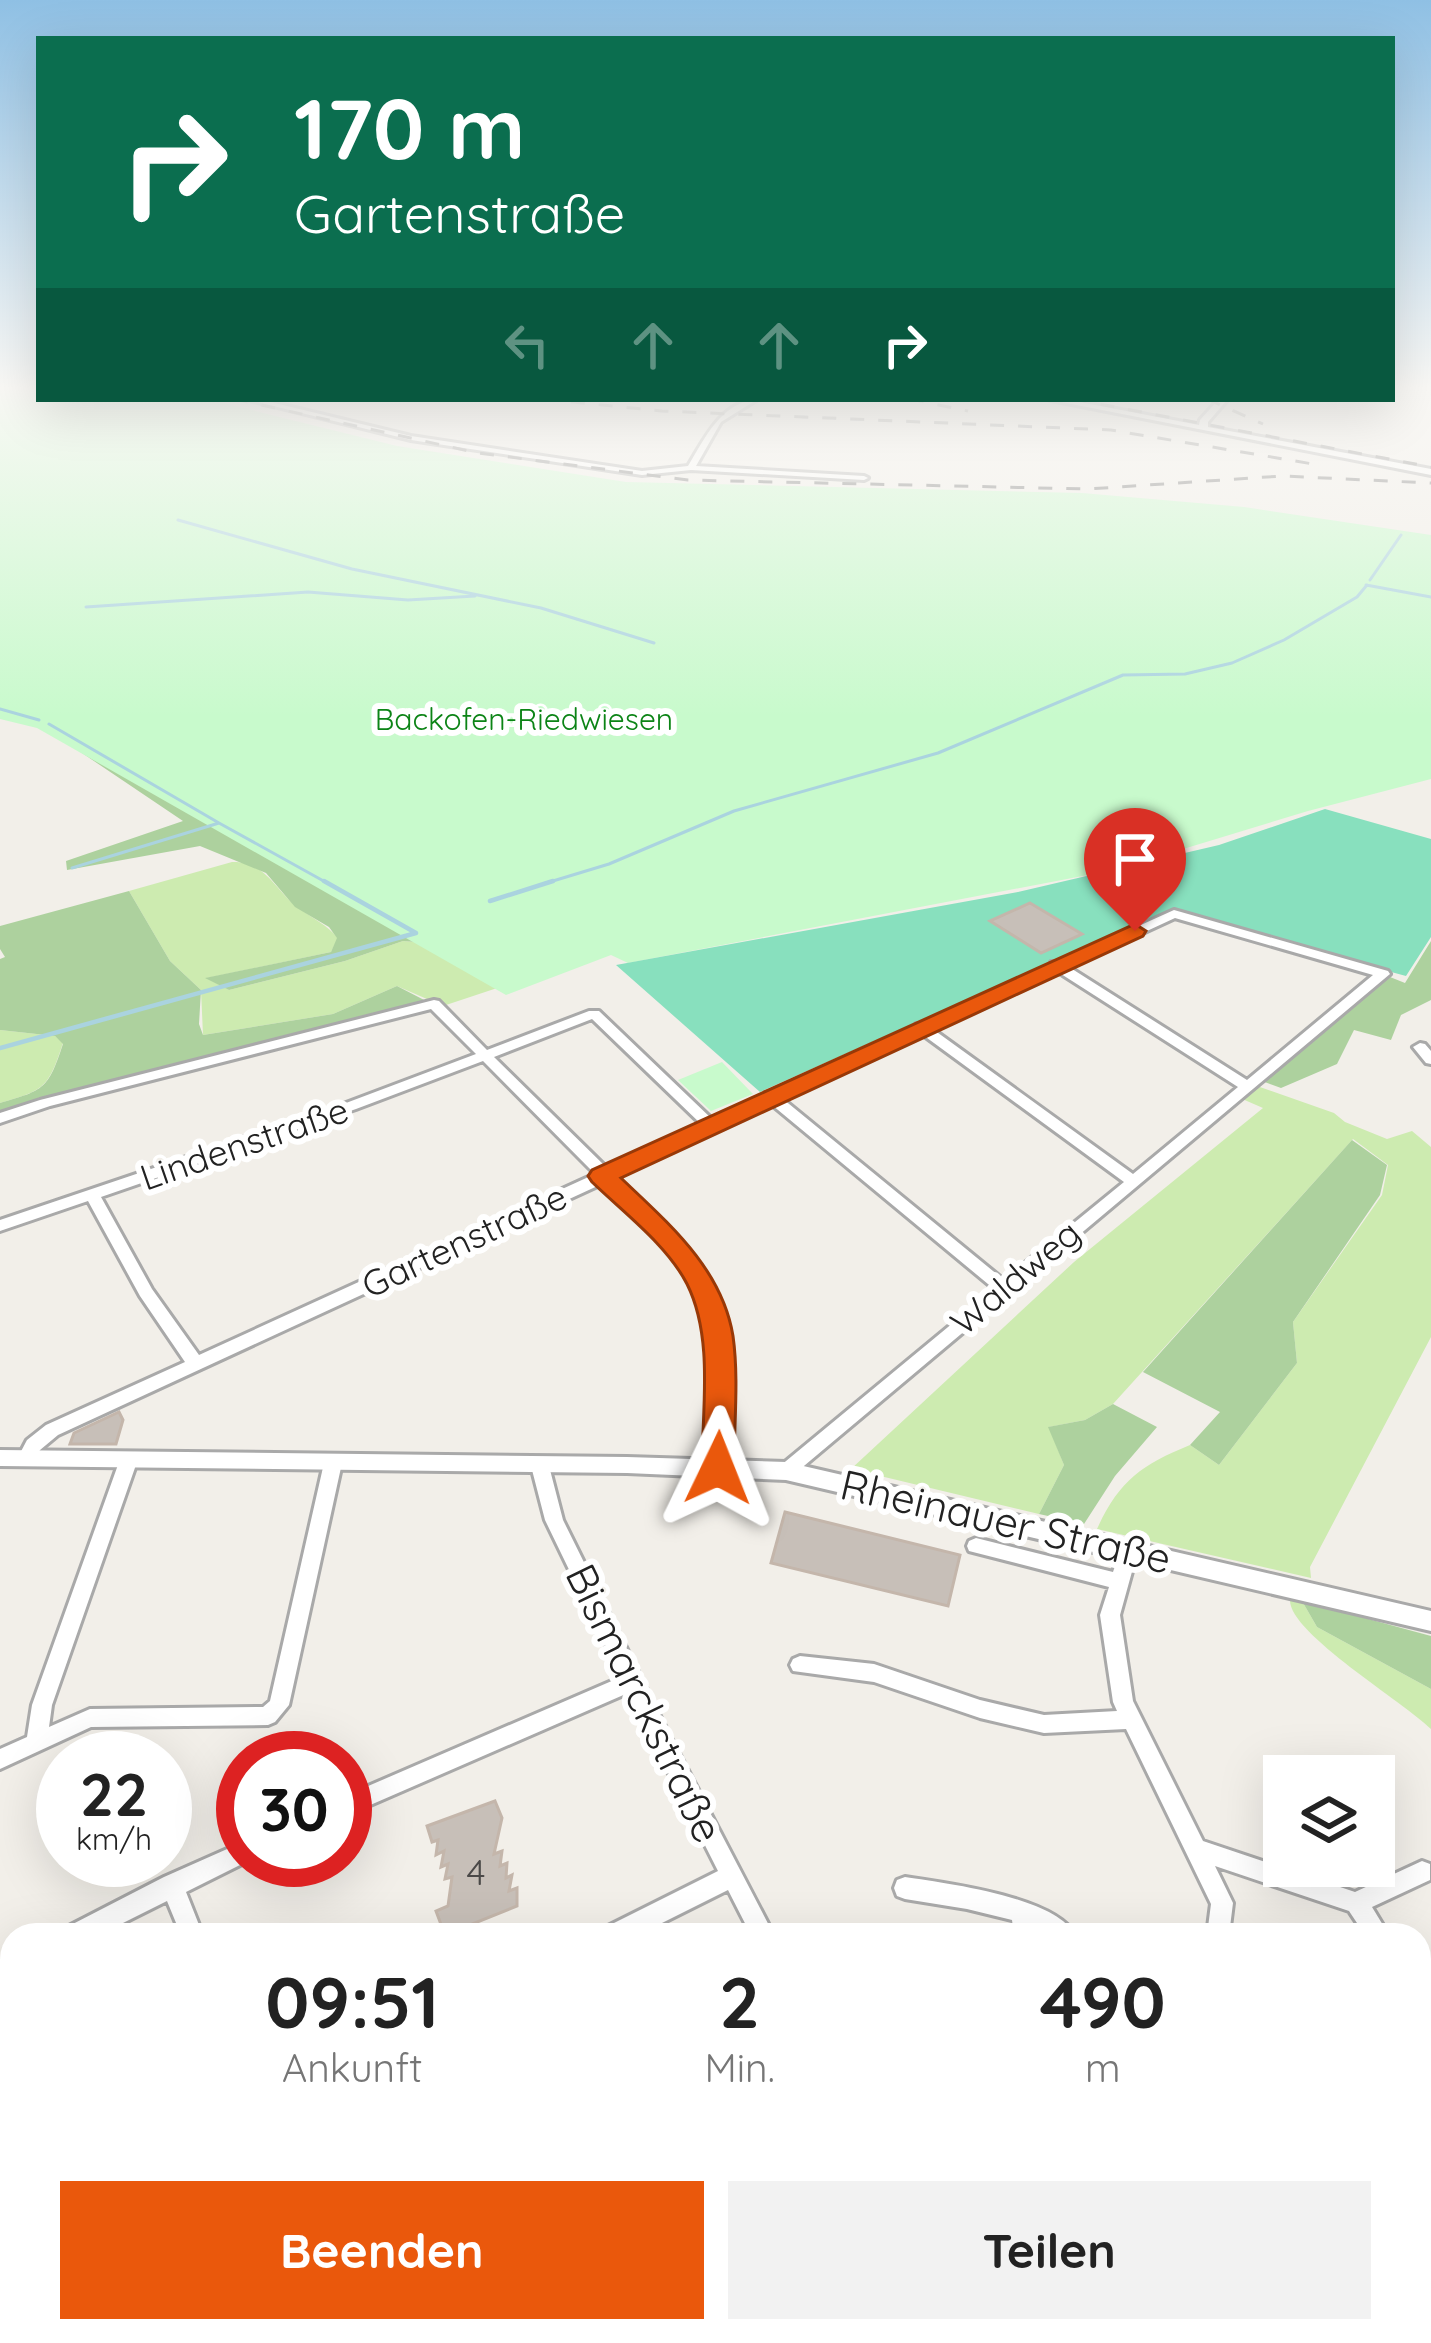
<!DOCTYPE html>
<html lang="de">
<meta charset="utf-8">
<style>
:root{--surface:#fff;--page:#f2f2f2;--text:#222;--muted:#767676;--accent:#ea580c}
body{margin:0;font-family:Quicksand,sans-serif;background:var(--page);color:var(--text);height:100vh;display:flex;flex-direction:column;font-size:45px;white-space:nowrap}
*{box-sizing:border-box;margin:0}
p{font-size:39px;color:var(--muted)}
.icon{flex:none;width:66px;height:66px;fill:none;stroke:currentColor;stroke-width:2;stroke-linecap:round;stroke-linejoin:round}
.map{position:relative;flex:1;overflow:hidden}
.sheet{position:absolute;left:0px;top:1923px;width:1431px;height:420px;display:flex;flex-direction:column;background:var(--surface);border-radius:36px 36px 0 0;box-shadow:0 12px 48px #0002}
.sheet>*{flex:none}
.top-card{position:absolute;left:36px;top:36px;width:1359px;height:366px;border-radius:0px;box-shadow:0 12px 48px #0002;background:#0b6e4f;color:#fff;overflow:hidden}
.tools{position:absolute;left:1263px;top:1755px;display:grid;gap:24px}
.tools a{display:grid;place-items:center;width:132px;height:132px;border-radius:0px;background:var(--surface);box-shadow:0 12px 48px #0002;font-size:60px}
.speed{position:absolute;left:36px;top:1731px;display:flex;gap:24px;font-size:60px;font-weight:700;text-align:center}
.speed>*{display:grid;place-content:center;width:156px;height:156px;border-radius:50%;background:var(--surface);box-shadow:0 12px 48px #0002;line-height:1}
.speed small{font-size:30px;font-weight:400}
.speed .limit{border:18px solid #d22;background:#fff;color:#111}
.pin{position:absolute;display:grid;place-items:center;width:102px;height:102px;color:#fff;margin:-123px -51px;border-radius:50% 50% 50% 0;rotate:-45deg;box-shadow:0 0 12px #0007}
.pin .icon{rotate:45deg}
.me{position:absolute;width:132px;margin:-66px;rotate:2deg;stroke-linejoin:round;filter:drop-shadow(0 0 9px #0008)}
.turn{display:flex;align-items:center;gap:42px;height:252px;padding:0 60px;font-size:54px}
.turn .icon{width:156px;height:156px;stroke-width:2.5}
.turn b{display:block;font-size:84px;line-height:102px}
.lanes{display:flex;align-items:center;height:114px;padding:0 60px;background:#0003;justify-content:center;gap:60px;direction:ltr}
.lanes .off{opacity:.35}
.eta{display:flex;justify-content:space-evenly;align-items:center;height:204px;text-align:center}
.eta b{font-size:72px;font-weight:800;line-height:84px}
.action{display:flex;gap:24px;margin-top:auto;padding:24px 60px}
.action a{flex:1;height:138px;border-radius:0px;background:var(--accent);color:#fff;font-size:48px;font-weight:800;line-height:138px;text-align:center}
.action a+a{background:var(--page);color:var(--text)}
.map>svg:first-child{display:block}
</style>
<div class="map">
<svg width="1431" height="2343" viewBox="0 0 1431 2343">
<rect width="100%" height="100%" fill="#f2efe9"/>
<path fill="#cdebb0" d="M 232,862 C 267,861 275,892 300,909 C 314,919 327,925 338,938 L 331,952 L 207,978 L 229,990 L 345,961 L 403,941 L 442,944 L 515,982 L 443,1006 L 397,986 L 333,1014 L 203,1035 L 201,990 L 170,961 L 129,891 Z
M 0,1030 L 55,1036 L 63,1043 C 48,1088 45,1090 0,1103 Z
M 1257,1086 L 1334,1113 L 1345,1122 L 1387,1139 L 1412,1131 L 1431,1147 L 1431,1337 L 1310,1567 L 1311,1578 L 1097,1529 C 1119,1481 1141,1465 1190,1445 L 1219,1465 L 1297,1363 L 1293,1322 L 1382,1195 L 1388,1165 L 1353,1139 L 1113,1404 L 1085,1420 L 1049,1427 L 1064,1465 L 1039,1514 L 851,1469 L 1074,1262 L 1263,1108 L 1240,1098 Z
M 1290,1600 L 1302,1601 L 1317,1627 L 1431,1689 L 1431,1729 C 1404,1702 1289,1633 1290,1600 Z"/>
<path fill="#add19e" d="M 42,726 L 442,944 L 403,941 L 345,961 L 229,990 L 205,978 L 331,952 L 337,938 L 329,927 L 295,907 L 266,873 L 200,846 L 67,870 L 66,861 L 183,821 Z
M 129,891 L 170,961 L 201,990 L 199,1024 L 203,1035 L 333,1014 L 397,986 L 428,1002 L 0,1112 L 0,1103 C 45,1090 48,1089 63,1044 L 55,1036 L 0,1030 L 0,959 L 5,957 L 0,949 L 0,926 Z
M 1431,941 L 1431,1000 L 1401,1015 L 1391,1040 L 1354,1030 L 1337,1064 L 1281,1088 L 1262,1081 L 1390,977 L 1405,983 Z
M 1352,1140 L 1387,1165 L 1380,1195 L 1293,1322 L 1297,1363 L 1219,1465 L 1190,1445 L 1220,1412 L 1143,1372 Z
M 1113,1404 L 1157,1427 L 1115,1476 L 1084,1524 L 1039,1514 L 1064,1465 L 1048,1427 L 1085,1420 Z
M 1302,1601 L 1431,1636 L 1431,1689 L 1317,1627 Z"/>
<path fill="#c8facc" d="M 0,389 L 39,389 L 39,399 L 207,399 L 397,446 L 626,482 L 1082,493 L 1244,507 L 1431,535 L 1431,779 L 1308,811 L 1114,870 L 628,963 L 611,955 L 506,995 L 37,728 L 0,719 Z
M 722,1062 L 753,1094 L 711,1111 L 678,1080 Z"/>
<path fill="#88e0be" d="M 1325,809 L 1431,839 L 1431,937 L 1406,976 L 1166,911 L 760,1092 L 616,965 L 1018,892 L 1219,845 Z"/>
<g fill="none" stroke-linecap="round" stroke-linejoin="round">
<path stroke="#aad3df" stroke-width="3" d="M 178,520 L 352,569 L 541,608 L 654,643
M 1370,580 L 1401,535
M 1366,585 L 1431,597
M 86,607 L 308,592 L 408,600 L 475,596
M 0,709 L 39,720
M 49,724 L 219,823 L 72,868
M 219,823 L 329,884
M 543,884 L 609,864 L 734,811 L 938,753 L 1123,675 L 1185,674 L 1232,663 L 1284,640 L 1357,597 L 1367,585"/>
<path stroke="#aad3df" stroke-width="4.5" d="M 490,901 L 553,881
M 0,1048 L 416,933 L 324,881"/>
</g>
<path fill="#c7bfb8" stroke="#c4b6ab" stroke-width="3" d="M 1030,903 L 1082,934 L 1041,953 L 990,921 Z
M 119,1412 L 123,1420 L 116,1444 L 70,1444 L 74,1433 Z
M 785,1512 L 960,1555 L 948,1606 L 771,1563 Z
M 495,1801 L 502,1818 L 494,1854 L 502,1851 L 500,1866 L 507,1863 L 506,1878 L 512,1875 L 509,1891 L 517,1888 L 517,1906 L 445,1935 L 436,1911 L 448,1906 L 452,1877 L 445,1879 L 448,1864 L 441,1867 L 444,1851 L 436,1855 L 438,1840 L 432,1842 L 427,1826 Z"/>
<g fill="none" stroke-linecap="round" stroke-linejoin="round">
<g stroke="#a9a9a9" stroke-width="6">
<path id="minor" d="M 245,399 L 258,399 L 411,436 L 642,471 L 688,466 C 705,438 721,402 758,399 L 721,422 L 696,466 L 864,476 L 868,478 L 864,480 L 691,470 L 642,475 L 411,440 Z
M 1174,910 L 1388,971 L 1390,974 L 792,1476 L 786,1478 L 780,1476 L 777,1471 L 780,1466 L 994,1289 L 772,1105 L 616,1177 L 671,1231 L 709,1281 L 726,1335 L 727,1468 L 724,1473 L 718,1475 L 712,1473 L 709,1468 C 709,1414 719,1329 692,1281 C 672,1245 633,1212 604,1183 L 58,1435 L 40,1450 L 32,1464 L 26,1466 L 20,1464 L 17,1459 L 27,1440 L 46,1425 L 185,1362 L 140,1296 L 88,1201 L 0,1231 L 0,1220 L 346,1103 L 476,1054 L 431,1009 L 50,1106 L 0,1123 L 0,1113 L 40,1100 L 434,1000 L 439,1001 L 487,1050 L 589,1011 L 599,1011 L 713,1120 L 764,1097 L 765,1093 L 774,1092 L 915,1028 L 916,1024 L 924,1024 L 1050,966 L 1051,962 L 1059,962 ZM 1175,918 L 1373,975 L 1247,1080 L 1069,967 ZM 1058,972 L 1238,1087 L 1133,1174 L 934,1030 ZM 592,1019 L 702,1125 L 607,1168 L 494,1057 ZM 923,1035 L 1124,1182 L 1004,1280 L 783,1099 ZM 483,1061 L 595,1174 L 199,1355 L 152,1289 L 101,1197 L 356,1109 Z
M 1420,1043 L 1425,1044 L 1431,1051 L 1431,1064 L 1426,1063 L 1413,1047 Z
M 128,1455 L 134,1457 L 137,1462 L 52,1705 L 49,1727 L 90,1709 L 263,1707 L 270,1701 L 324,1463 L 327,1458 L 333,1456 L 339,1458 L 342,1463 L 289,1705 L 275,1722 L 268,1725 L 91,1727 L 0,1769 L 0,1749 L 27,1737 L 32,1705 L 119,1462 L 122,1457 Z
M 540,1459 L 546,1461 L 549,1466 L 563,1520 L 669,1734 L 774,1935 L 751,1935 L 728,1890 L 638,1935 L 603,1935 L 606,1927 L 718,1871 L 628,1693 L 345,1816 L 345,1796 L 621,1677 L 545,1520 L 531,1466 L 534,1461 Z
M 976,1538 L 1113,1572 L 1122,1545 L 1129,1542 L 1136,1545 L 1138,1550 L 1120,1615 L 1133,1701 L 1203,1841 L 1355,1892 L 1422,1861 L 1430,1864 L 1430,1880 L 1372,1907 L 1389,1935 L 1365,1935 L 1349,1911 L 1215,1866 L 1233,1903 L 1229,1935 L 1207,1935 L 1211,1904 L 1126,1729 L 1044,1733 L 980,1718 L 874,1682 L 793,1671 L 790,1665 L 793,1659 L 800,1656 L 874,1664 L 980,1700 L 1044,1715 L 1117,1711 L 1113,1702 L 1100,1615 L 1109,1587 L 969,1551 L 967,1546 L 969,1541 Z
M 243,1842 L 243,1860 L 250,1860 L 186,1892 L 203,1935 L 181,1935 L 167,1901 L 99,1935 L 64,1935 L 67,1927 L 164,1877 Z
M 905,1877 C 945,1883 1056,1897 1075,1935 L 1044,1935 L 1036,1930 L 1036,1935 L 1014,1935 L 1012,1920 L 1008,1919 L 967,1909 L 905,1899 L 897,1896 L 894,1888 L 897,1880 Z
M 12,1956 L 12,1980 L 0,1986 L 0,1962 Z
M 1419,1983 C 1431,1990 1431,2008 1431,2024 C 1414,2017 1419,1999 1419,1983 Z
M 1419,2155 L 1431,2160 L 1431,2186 L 1419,2181 Z
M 331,2331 L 357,2331 L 361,2343 L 335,2343 Z
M 437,2331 L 477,2331 L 473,2340 L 469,2343 L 429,2343 L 433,2334 Z
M 964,2331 L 991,2331 L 996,2343 L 969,2343 Z
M 1142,2331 L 1168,2331 L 1166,2343 L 1140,2343 Z"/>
</g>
<g stroke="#a9a9a9" stroke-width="6">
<path id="tertiary" d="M 1046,399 L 1064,399 L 1199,425 L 1200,420 L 1219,399 L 1228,399 L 1208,422 L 1208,427 L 1431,469 L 1431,475 Z
M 0,1450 L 627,1457 L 786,1462 L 1431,1611 L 1431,1631 L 786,1480 L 627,1473 L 0,1466 Z"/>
</g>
<use href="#minor" fill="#fff" fill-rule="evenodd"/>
<use href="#tertiary" fill="#fff" fill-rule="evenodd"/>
<path stroke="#707070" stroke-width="3" stroke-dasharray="14 14" stroke-linecap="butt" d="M 234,399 L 478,453 L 688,480 L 1088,489 L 1282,476 L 1431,483
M 543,399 L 662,411 L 1111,430 L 1313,464
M 910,399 L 968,411
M 1073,399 L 1431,467
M 1207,399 L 1263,424"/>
</g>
<linearGradient id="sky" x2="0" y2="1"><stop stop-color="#8fc0e4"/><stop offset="0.54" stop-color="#f9f8f5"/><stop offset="1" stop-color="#f9f8f5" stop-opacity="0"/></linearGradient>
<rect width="1431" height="717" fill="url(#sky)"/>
<path fill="#ea580c" stroke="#983908" stroke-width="3" d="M 1135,924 L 1146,931 L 1143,936 L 621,1178 C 668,1223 722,1268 733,1336 C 739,1378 734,1425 734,1468 L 729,1477 L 718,1481 L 706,1477 L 702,1468 C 702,1410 714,1338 687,1284 C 667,1245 624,1213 592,1182 L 588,1176 L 592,1170 Z"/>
<g text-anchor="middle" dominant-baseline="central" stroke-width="12" stroke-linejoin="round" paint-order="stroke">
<g font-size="30" fill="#0c8416" stroke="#fff">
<text x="524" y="719">Backofen-Riedwiesen</text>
</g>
<g font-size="36" fill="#222" stroke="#fff">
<text transform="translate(244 1143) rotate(-19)">Lindenstraße</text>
<text transform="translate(464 1240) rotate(-25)">Gartenstraße</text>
<text transform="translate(1015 1277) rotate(-40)">Waldweg</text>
</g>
<g font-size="36" fill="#4b4948">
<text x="476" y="1871">4</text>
</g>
<g font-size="42" fill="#222" stroke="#fff">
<text transform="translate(1006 1521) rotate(13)">Rheinauer Straße</text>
<text transform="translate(645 1703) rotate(64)">Bismarckstraße</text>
</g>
</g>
</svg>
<div class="tools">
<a><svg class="icon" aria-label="layers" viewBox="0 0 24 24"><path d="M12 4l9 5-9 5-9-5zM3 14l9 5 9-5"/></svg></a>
</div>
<div class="speed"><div>22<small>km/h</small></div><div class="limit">30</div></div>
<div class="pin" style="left:1135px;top:931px;background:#d93025"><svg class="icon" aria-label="arrive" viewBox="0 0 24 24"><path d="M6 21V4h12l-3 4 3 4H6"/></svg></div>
<svg class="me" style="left:718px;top:1468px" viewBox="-20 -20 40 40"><path d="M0-17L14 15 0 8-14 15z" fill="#ea580c" stroke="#fff" stroke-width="4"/></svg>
<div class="top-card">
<div class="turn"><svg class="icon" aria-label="right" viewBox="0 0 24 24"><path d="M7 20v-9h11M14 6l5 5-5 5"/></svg><div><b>170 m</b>Gartenstraße</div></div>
<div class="lanes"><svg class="icon off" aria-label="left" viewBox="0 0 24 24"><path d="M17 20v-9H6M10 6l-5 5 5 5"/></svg><svg class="icon off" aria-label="ahead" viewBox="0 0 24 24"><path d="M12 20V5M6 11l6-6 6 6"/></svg><svg class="icon off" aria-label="ahead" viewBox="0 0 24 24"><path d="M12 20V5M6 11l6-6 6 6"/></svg><svg class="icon" aria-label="right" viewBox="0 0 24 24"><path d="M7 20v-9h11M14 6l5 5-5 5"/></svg></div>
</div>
<section class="sheet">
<div class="eta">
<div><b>09:51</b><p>Ankunft</p></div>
<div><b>2</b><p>Min.</p></div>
<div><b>490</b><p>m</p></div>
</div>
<div class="action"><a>Beenden</a><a>Teilen</a></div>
</section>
</div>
